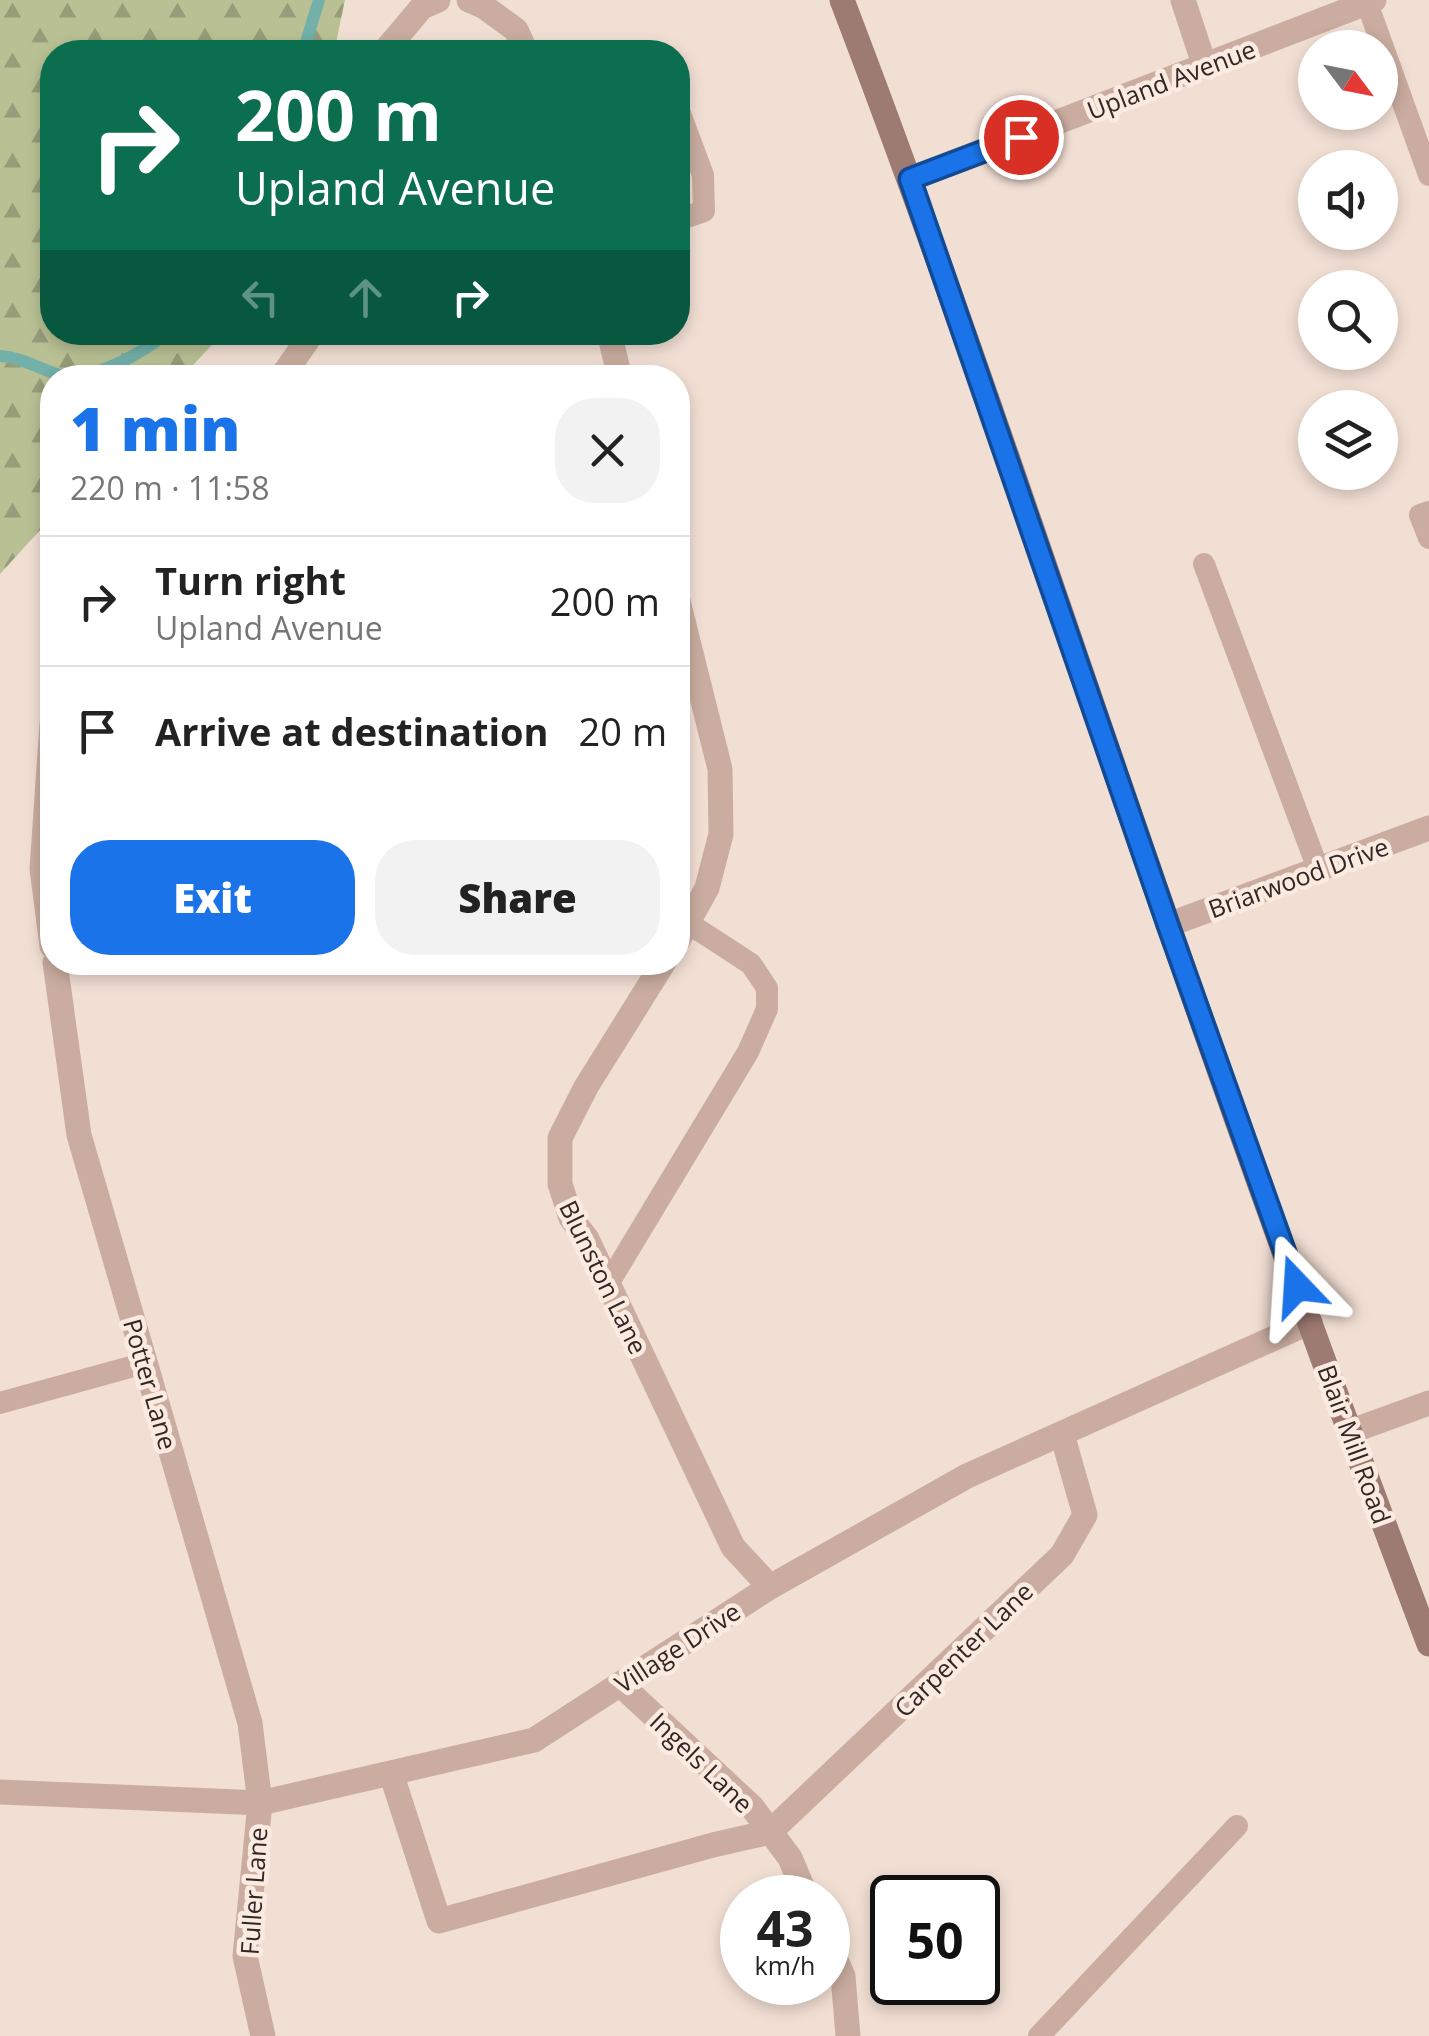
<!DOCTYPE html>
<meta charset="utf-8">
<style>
:root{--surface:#fff;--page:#f2f2f2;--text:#222;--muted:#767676;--line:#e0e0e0;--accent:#1a73e8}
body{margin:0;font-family:"Open Sans",sans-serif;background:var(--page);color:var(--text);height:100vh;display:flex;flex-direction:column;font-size:38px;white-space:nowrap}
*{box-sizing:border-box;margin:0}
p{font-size:32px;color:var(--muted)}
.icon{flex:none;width:55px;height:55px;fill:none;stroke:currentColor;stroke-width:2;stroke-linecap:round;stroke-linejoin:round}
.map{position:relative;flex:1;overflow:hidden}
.drawer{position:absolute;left:40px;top:365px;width:650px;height:610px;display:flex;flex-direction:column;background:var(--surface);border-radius:40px;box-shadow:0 5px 15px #0003}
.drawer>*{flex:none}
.banner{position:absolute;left:40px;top:40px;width:650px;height:305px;border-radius:40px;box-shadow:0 5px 15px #0003;background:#0b6e4f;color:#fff;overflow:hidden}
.needle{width:65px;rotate:122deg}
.controls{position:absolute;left:1298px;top:30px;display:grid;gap:20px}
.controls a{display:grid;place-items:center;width:100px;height:100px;border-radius:50%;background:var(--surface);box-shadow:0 5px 15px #0003;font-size:50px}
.speed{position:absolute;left:720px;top:1875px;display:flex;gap:20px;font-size:50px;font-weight:700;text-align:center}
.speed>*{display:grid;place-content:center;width:130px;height:130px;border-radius:50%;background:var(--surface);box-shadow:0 5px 15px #0003;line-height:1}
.speed small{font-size:25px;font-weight:400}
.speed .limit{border:5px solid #111;border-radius:15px;background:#fff;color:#111}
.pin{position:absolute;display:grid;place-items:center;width:85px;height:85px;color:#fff;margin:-42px;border:5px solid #fff;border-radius:50%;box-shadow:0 2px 10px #0007}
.me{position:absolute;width:110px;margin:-55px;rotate:340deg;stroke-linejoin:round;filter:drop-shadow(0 0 8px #0008)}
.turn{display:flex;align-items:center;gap:35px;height:210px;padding:0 30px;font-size:45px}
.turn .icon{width:130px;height:130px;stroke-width:2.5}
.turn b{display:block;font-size:70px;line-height:85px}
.lanes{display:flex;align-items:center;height:95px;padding:0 30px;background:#0003;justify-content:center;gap:50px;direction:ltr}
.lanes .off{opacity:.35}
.round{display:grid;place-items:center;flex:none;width:105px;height:105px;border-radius:40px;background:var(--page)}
.summary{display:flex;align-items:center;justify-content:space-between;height:170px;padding:0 30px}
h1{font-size:60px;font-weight:800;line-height:75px;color:var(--accent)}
.action{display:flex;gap:20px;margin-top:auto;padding:20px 30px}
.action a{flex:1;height:115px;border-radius:40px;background:var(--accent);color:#fff;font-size:40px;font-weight:800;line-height:115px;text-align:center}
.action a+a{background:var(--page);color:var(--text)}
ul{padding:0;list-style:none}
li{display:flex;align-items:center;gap:30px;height:130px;padding:0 30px;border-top:2px solid var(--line)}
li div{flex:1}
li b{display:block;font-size:38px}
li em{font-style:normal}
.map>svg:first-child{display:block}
</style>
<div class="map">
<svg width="1429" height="2036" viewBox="0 0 1429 2036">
<defs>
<pattern id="forest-firs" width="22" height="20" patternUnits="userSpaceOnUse" patternTransform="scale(2.5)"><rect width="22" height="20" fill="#b9c194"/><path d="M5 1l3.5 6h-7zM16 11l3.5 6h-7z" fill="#979d79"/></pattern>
</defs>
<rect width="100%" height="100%" fill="#f2dfd4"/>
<path fill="url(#forest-firs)" d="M 0,0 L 345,0 L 334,52 L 52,52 L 52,332 L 223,333 L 182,377 L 52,378 L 52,517 L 0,574 Z"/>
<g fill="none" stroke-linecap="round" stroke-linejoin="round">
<path stroke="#72b0a9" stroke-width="12" d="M 303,52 L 319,0
M 0,356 C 22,357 39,369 60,375 C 90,383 145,352 167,332"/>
<path stroke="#caada0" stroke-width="22" d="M 1367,3 L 1429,175
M 678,108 L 703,175 L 704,211 L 678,220
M 1429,512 L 1420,515 L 1429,538
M 1204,564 L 1318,869
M 608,1284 L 748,1052 L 767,1009 L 767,988 L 751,964 L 688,923
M 0,1403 L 145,1363
M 1039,2036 L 1237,1826"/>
<path stroke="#caada0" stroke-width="25" d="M 469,0 L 483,6 L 516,30 L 526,52
M 1183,0 L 1205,67
M 384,52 L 422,7 L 438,0
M 910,179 L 1374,0
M 609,332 L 620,378
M 281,378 L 313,332
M 678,601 L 720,769 L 721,834 L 707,888 L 678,940
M 52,724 L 42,869 L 52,946
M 1168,925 L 1429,828
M 55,962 L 79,1135 L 250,1723 L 260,1803 L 245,1956 L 263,2036
M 664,962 L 586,1087 L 560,1138 L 560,1184 L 571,1218 L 587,1239 L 733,1547 L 770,1587
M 1349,1432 L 1429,1403
M 620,1684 L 752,1807 L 790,1858 L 807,1898
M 391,1773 L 439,1921 L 713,1845 L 770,1832 L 1062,1555 L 1085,1515 L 1062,1434
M 0,1792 L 260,1803 L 534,1740 L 770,1587 L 967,1476 L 1310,1322
M 828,1942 L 843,1976 L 848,2036"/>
<path stroke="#9e7b72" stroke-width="25" d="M 842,0 C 958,303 1059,611 1166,918 C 1250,1161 1338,1403 1429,1644"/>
</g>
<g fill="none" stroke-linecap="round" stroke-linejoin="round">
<g stroke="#114b97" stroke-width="25">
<path id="route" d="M 1021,137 L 910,179 L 1168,925 L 1297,1286"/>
</g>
<use href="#route" stroke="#1a73e8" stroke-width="18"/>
</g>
<g text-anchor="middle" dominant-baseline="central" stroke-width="9" stroke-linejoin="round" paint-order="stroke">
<g font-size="25" fill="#332624" stroke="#faeae0">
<text transform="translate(1171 79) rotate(-21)">Upland Avenue</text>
<text transform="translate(1298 877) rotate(-20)">Briarwood Drive</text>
<text transform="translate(604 1277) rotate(64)">Blunston Lane</text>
<text transform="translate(151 1384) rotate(74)">Potter Lane</text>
<text transform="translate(1355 1444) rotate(70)">Blair Mill Road</text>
<text transform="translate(677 1647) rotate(-33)">Village Drive</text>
<text transform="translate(963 1649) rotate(-44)">Carpenter Lane</text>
<text transform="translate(702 1762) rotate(44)">Ingels Lane</text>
<text transform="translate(253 1891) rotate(-86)">Fuller Lane</text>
</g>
</g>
</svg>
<div class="controls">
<a><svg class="needle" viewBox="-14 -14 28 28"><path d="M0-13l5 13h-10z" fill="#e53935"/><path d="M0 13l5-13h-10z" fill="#767676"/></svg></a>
<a><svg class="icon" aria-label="sound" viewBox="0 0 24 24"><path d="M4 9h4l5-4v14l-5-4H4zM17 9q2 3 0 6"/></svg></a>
<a><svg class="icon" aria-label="search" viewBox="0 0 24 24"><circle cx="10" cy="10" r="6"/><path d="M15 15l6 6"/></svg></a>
<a><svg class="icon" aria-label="layers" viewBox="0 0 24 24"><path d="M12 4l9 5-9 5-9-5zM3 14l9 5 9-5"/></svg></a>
</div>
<div class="speed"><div>43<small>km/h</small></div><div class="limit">50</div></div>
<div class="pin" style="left:1021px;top:137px;background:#d93025"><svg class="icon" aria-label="arrive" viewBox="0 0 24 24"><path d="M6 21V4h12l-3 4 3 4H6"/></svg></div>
<svg class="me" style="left:1297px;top:1286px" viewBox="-20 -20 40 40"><path d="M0-17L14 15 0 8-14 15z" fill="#1a73e8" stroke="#fff" stroke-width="4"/></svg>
<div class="banner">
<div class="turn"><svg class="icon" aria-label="right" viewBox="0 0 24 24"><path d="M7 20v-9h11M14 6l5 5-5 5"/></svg><div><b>200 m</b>Upland Avenue</div></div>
<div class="lanes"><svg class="icon off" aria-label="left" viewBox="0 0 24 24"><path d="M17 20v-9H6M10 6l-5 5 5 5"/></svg><svg class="icon off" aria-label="ahead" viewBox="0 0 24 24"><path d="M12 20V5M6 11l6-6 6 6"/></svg><svg class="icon" aria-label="right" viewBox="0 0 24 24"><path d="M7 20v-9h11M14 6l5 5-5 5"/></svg></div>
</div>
<section class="drawer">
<div class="summary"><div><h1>1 min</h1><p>220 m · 11:58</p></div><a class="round"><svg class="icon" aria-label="close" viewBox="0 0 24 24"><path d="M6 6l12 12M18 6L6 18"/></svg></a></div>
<ul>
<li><svg class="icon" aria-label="right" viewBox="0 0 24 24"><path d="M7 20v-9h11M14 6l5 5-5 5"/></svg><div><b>Turn right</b><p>Upland Avenue</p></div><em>200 m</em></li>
<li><svg class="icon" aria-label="arrive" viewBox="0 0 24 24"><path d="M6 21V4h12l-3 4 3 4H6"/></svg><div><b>Arrive at destination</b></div><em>20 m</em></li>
</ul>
<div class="action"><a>Exit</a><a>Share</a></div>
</section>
</div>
